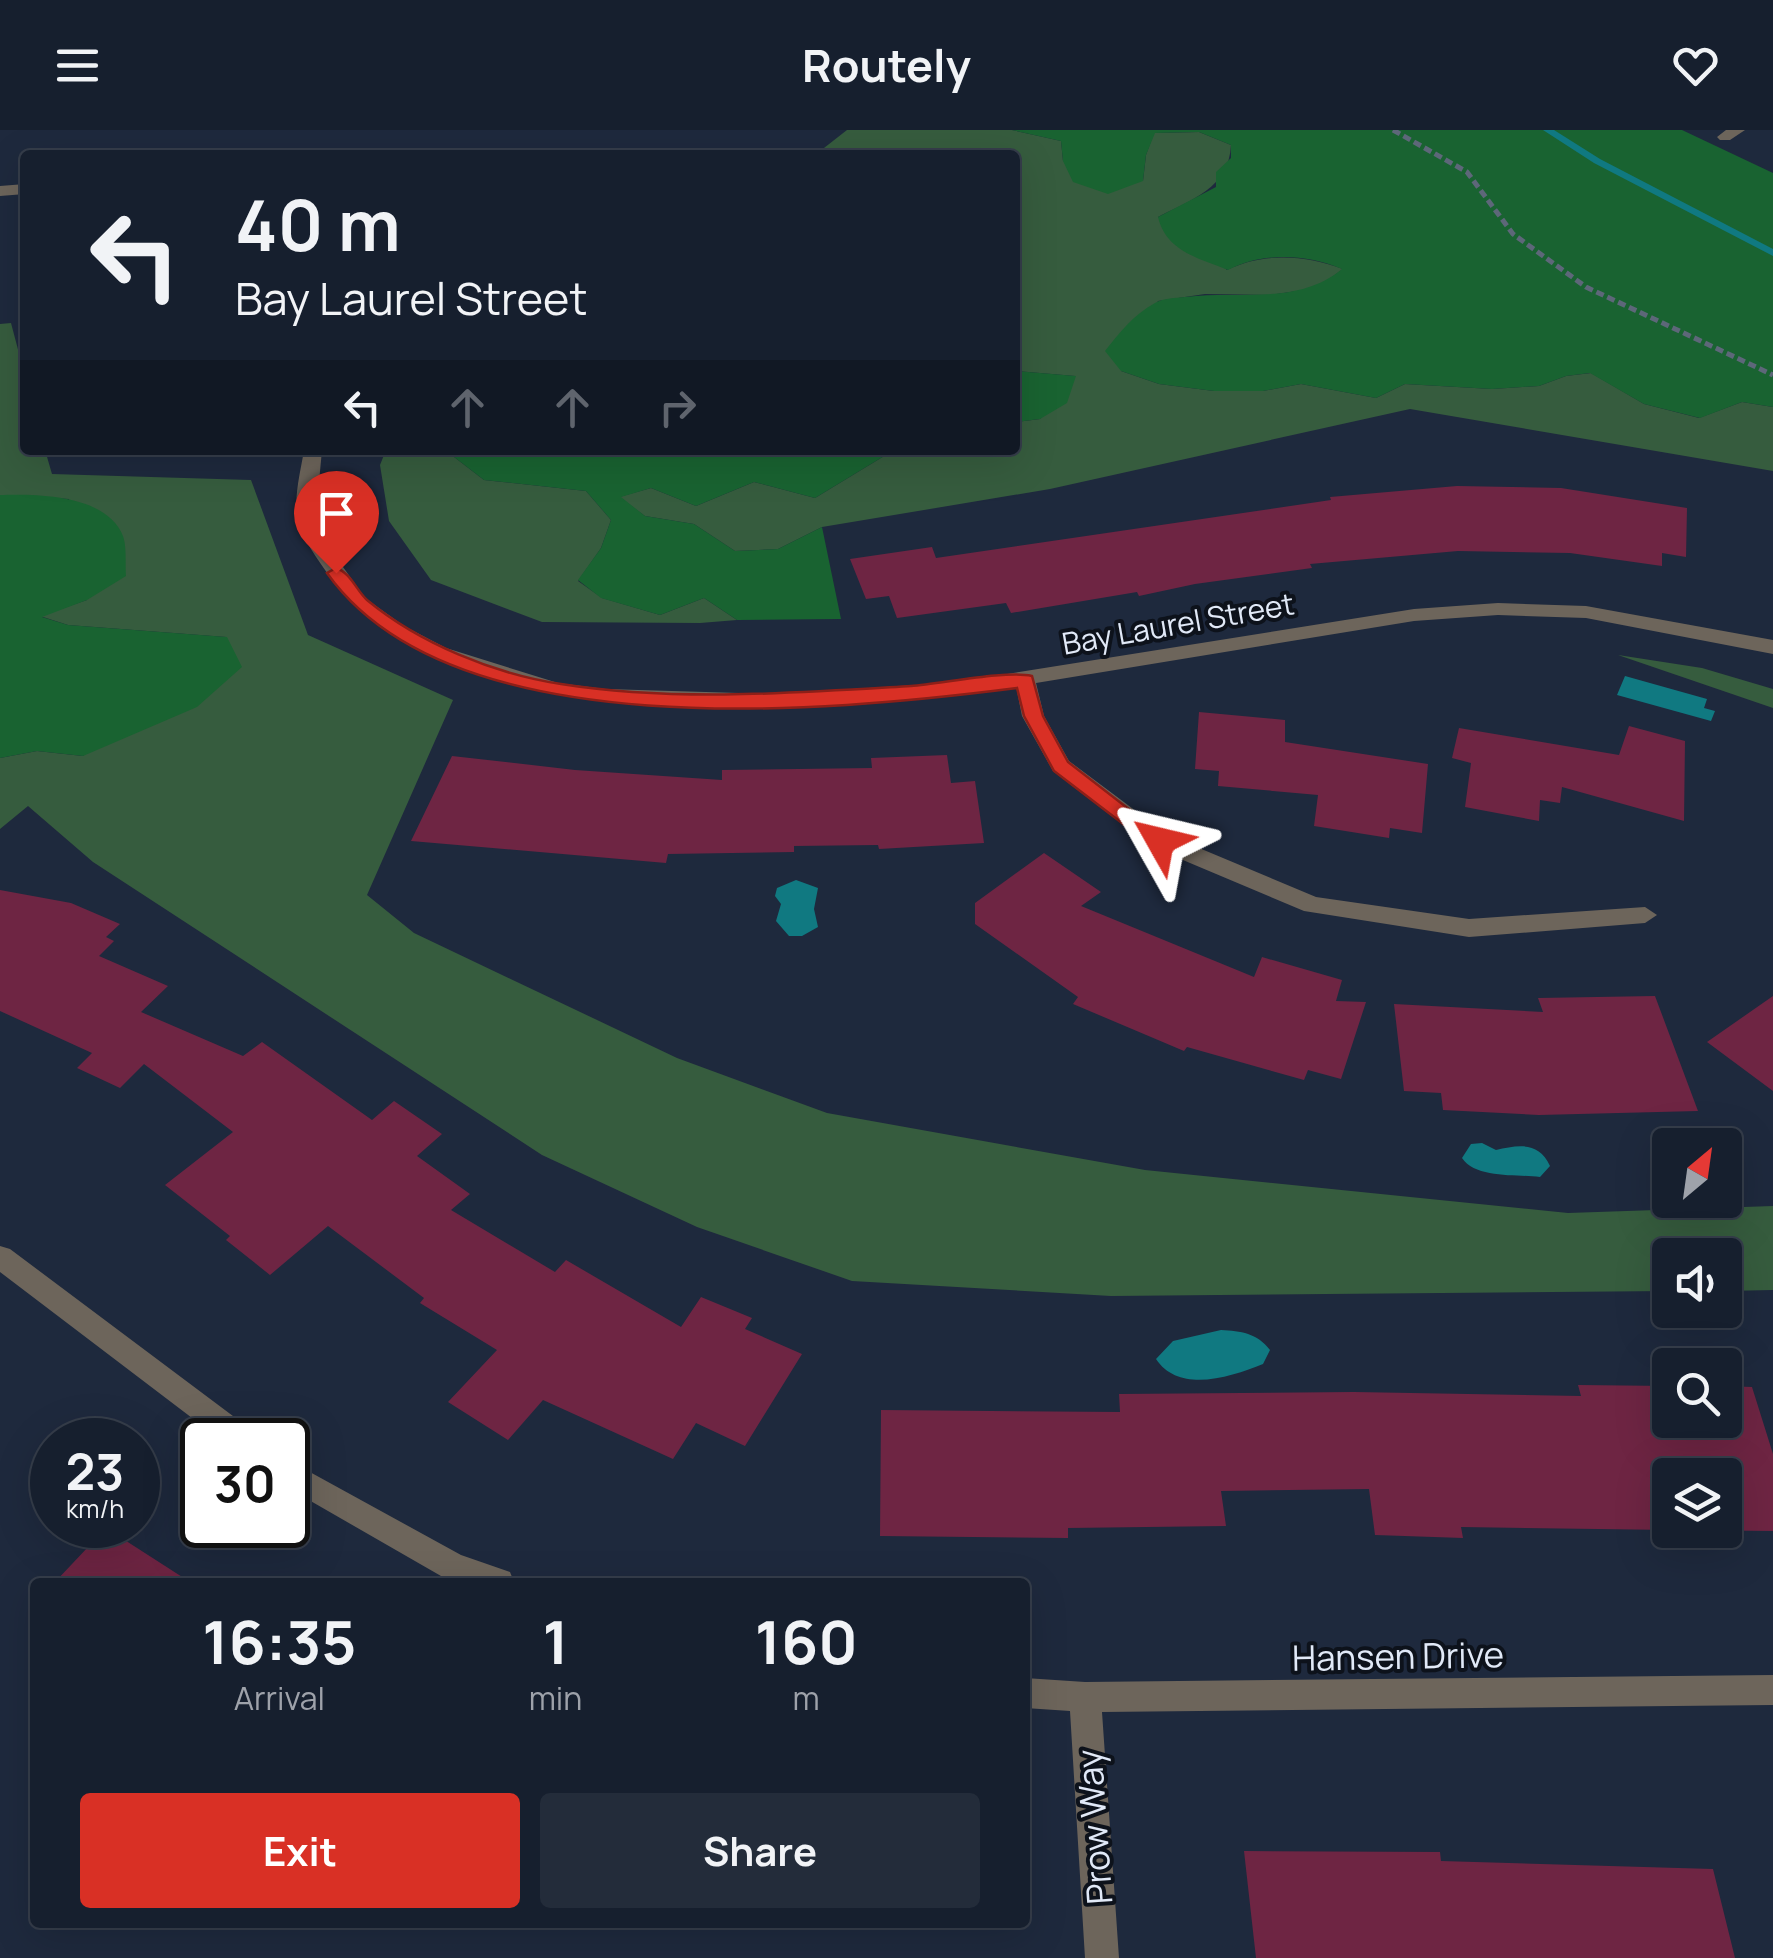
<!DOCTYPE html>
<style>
:root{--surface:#161f2e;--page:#232c3a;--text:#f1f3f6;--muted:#9ea2aa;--line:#353d4a;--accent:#d93025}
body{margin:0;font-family:Manrope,sans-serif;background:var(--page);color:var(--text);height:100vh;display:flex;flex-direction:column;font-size:38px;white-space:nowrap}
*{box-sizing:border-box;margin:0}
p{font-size:32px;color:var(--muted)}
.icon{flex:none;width:55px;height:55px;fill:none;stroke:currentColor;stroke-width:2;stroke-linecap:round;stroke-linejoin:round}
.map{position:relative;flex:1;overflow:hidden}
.panel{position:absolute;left:30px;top:1448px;width:1000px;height:350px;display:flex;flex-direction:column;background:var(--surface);border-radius:10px;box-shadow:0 10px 40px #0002,0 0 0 2px var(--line)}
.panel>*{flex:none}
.banner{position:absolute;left:20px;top:20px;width:1000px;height:305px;border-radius:10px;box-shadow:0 10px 40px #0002,0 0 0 2px var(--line);background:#161f2e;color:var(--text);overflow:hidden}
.needle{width:65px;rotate:29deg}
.controls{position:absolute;left:1652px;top:998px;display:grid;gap:20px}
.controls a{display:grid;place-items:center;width:90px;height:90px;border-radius:10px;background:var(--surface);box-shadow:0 10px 40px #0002,0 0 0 2px var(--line);font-size:50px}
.speed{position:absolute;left:30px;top:1288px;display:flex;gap:20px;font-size:50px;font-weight:700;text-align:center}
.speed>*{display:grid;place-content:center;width:130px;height:130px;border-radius:50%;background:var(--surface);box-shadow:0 10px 40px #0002,0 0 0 2px var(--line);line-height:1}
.speed small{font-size:25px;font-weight:400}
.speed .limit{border:5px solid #111;border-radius:15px;background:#fff;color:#111}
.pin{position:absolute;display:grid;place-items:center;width:85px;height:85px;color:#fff;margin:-102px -42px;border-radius:50% 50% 50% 0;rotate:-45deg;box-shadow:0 0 10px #0007}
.pin .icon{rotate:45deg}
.me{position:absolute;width:110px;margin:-55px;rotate:307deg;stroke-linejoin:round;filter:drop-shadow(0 0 8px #0008)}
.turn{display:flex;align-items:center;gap:35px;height:210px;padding:0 50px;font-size:45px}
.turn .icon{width:130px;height:130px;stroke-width:2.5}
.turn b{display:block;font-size:70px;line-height:85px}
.lanes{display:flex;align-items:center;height:95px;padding:0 50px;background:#0003;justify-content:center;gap:50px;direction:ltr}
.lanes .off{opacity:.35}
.eta{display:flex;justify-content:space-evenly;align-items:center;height:170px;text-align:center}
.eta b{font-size:60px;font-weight:700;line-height:70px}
.cta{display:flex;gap:20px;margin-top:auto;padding:20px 50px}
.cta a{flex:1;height:115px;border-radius:10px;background:var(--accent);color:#fff;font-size:40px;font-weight:700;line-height:115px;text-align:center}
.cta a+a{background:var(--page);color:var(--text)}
header{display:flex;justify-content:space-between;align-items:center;height:130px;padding:0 50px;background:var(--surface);font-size:45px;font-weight:700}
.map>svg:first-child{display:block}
</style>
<header><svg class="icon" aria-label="menu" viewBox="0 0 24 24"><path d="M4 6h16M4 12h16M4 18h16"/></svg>Routely<svg class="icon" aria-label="heart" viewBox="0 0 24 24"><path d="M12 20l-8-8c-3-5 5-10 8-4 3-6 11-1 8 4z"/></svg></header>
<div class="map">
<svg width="1773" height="1828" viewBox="0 0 1773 1828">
<rect width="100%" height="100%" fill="#1e293d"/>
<path fill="#365c3e" d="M 847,0 L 1012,0 L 1061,11 L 1063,31 L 1143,51 L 1146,25 L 1154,3 L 1199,2 L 1231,15 C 1229,58 1191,70 1158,87 L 1227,140 C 1263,122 1306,125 1343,139 L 1317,158 L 1270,165 L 1205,164 L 1158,171 L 1121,241 L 1159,254 L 1214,261 L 1263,261 L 1301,254 L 1376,268 L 1405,254 L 1492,259 L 1539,256 L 1566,246 L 1591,243 L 1644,274 L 1699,288 L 1742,272 L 1773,277 L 1773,341 L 1410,279 L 1050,359 L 822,397 L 778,419 L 735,421 L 694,394 L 645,386 L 619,367 L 651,358 L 696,376 L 754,352 L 815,368 L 894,320 L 1015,320 L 1015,292 L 1040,289 L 1075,246 L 1015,241 L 1015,25 L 815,25 Z
M 11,193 L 25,246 L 25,320 L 45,320 L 52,344 L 251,350 L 308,505 L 453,570 L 367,765 L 414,803 L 677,928 L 827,983 L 1145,1040 L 1568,1083 L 1773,1076 L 1773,1160 L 1725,1161 L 1725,1125 L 1670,1125 L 1670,1161 L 1111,1166 L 852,1151 L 697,1097 L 542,1025 L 93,732 L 28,676 L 0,699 L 0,628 L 37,621 L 83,626 L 226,507 L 68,495 L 40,486 L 87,470 L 69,369 L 0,365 L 0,194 Z
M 386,320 L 445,320 L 484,350 L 586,361 L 611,390 L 601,418 L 578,451 L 602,468 L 660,485 L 704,468 L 737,490 L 700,493 L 542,492 L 431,450 L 389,391 L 380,335 Z
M 1618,525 L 1702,538 L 1773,559 L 1773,578 Z"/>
<path fill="#196331" d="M 1012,0 L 1682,0 L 1773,43 L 1773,277 L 1742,272 L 1700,288 L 1644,274 L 1590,243 L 1566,246 L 1539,256 L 1492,259 L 1405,254 L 1376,268 L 1301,254 L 1263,261 L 1214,261 L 1159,254 L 1121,241 L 1105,221 C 1120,202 1133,185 1155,173 C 1164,168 1175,168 1185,167 C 1240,160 1297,176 1342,139 C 1306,124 1262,122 1228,140 C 1198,128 1166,121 1158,87 L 1216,57 L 1216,42 L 1231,28 L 1231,15 L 1199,2 L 1155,3 L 1146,25 L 1143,51 L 1108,64 L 1073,52 L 1063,31 L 1061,11 Z
M 1015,241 L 1076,246 L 1067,273 L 1040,289 L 1015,292 Z
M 445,320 L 894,320 L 815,368 L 754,352 L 696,376 L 651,358 L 621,367 L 645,386 L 694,394 L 735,421 L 778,419 L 822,397 L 841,489 L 737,490 L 704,468 L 660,485 L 601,468 L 578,450 L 601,418 L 611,390 L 586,361 L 484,350 Z
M 0,365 C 37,364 106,364 123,406 C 127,417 125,435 126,446 L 87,470 L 42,487 L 68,495 L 227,507 L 242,537 L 197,577 L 83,626 L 37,621 L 0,628 Z"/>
<path fill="#107981" d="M 1625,546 L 1707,569 L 1704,578 L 1715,581 L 1711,591 L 1617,565 Z
M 796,750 L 818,758 L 814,779 L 818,797 L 802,806 L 789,806 L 776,791 L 781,774 L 775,766 L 777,758 Z
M 1482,1013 L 1496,1020 C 1518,1015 1539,1011 1550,1036 L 1540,1047 C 1517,1044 1476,1049 1462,1028 L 1471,1014 Z
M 1221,1200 C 1241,1201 1257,1203 1270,1220 L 1263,1234 C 1231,1247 1179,1264 1156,1229 L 1173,1211 Z"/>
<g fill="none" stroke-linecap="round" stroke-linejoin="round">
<path fill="#107981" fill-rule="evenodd" d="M 1543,0 L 1554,0 L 1600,29 L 1773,119 L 1773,126 L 1594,33 Z"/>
</g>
<path fill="#6e2543" d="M 1457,356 L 1561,358 L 1687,378 L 1686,427 L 1662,423 L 1662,436 L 1570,423 L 1458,421 L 1310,434 L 1312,438 L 1195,454 L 1139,466 L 1137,462 L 1011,483 L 1006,473 L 897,488 L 889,466 L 866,469 L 850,429 L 932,417 L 936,428 L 1331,370 L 1330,367 Z
M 1199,582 L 1285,590 L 1285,612 L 1428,634 L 1422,703 L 1390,698 L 1389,708 L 1314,696 L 1318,665 L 1218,656 L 1219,641 L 1195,639 Z
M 1629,596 L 1685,611 L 1684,691 L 1562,657 L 1560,673 L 1540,670 L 1539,691 L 1465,677 L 1471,633 L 1452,628 L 1459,598 L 1619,625 Z
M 947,625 L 951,653 L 975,651 L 984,713 L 879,719 L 878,715 L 794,716 L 794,722 L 668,724 L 666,733 L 411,711 L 452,626 L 575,640 L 722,650 L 722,640 L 872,638 L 871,628 Z
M 1044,723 L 1101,762 L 1081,776 L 1254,847 L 1262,827 L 1342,850 L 1336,871 L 1366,872 L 1341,949 L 1308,940 L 1304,950 L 1187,917 L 1184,921 L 1073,874 L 1078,867 L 975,794 L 975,773 Z
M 0,760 L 71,773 L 120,794 L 106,807 L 114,811 L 99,826 L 168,856 L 141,882 L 243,926 L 262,912 L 372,990 L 394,971 L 442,1004 L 417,1026 L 470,1064 L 451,1080 L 555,1142 L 566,1130 L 681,1197 L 701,1167 L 752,1188 L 745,1199 L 802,1224 L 745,1316 L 696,1293 L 673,1329 L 543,1270 L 508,1310 L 448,1272 L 497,1220 L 420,1173 L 424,1168 L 328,1096 L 270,1145 L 226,1110 L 230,1106 L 165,1055 L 233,1002 L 144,934 L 120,958 L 77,938 L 92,923 L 0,881 Z
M 1655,866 L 1698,981 L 1539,985 L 1443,980 L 1441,963 L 1404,961 L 1394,874 L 1543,882 L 1538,868 Z
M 1773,866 L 1773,961 L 1707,912 Z
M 1578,1255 L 1670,1256 L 1670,1290 L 1725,1290 L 1725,1256 L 1752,1257 L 1773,1324 L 1773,1401 L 1676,1400 L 1725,1400 L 1725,1345 L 1670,1345 L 1670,1400 L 1461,1397 L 1463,1408 L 1375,1405 L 1369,1359 L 1221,1361 L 1226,1396 L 1068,1398 L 1068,1408 L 880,1406 L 881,1280 L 1120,1282 L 1119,1264 L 1354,1262 L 1581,1266 Z
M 106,1398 L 190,1452 L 55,1452 Z
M 1244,1721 L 1440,1722 L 1441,1731 L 1713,1739 L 1735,1828 L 1256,1828 Z"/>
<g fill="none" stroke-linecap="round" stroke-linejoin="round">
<path stroke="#5d6779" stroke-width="5" stroke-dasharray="8 4" stroke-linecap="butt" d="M 1393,0 L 1467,42 L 1513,104 L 1586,157 L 1773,245"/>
<path fill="#6d655b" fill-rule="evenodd" d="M 1726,0 L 1745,0 L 1730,10 L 1720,10 L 1717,7 Z
M 25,54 L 25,64 L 0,66 L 0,56 Z
M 304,320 L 322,320 L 316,384 L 326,413 L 365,468 L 404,496 L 446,518 L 558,553 L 605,559 L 770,564 L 951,553 L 1414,479 L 1498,473 L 1586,476 L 1773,510 L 1773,524 L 1586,488 L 1498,485 L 1414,491 L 1036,553 L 1044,586 L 1069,631 L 1168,705 L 1316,767 L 1469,789 L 1645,777 L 1657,785 L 1645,793 L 1469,807 L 1304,781 L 1152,717 L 1053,641 L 1022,586 L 1016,556 C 835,586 449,615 330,447 C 317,428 303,411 298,388 C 293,368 301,340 304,320 Z
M 0,1116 L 10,1119 L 253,1301 L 258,1310 L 221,1310 L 0,1142 Z
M 288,1330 L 461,1425 L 510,1442 L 514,1452 L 459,1452 L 441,1446 L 288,1358 Z
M 1773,1545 L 1773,1575 L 1102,1582 L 1119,1828 L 1085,1828 L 1070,1581 L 1025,1578 L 1025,1548 L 1085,1552 Z"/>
</g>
<path fill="#d93025" stroke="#8d1f18" stroke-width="2.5" d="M 336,438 C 351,443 356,460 367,470 C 419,513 494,544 561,554 C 675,572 795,563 911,556 C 941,554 1006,540 1032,546 L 1043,586 L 1068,632 L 1170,711 L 1160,718 L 1152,716 L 1054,641 L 1024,586 L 1017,558 C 828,582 452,619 327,443 Z"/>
<g text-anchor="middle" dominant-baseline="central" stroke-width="8" stroke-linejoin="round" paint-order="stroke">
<g font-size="30" fill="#e1e9f7" stroke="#0d121b">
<text transform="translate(1178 493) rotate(-10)">Bay Laurel Street</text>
</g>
<g font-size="35" fill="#e1e9f7" stroke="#0d121b">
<text transform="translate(1398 1526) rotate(-1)">Hansen Drive</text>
<text transform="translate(1094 1697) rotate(-94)">Prow Way</text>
</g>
</g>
</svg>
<div class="controls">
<a><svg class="needle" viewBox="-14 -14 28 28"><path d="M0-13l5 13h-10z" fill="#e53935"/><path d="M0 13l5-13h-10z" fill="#9ea2aa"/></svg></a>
<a><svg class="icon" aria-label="sound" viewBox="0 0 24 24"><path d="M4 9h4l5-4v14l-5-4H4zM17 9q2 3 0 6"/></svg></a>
<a><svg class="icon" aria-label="search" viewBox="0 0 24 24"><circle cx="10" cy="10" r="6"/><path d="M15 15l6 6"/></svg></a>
<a><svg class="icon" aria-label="layers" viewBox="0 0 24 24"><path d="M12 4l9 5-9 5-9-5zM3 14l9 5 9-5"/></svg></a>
</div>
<div class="speed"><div>23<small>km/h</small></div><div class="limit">30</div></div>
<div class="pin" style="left:336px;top:443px;background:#d93025"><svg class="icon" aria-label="arrive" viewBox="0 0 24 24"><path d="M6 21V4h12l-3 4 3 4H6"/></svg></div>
<svg class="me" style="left:1160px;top:711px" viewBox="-20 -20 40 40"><path d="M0-17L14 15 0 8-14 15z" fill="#d93025" stroke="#fff" stroke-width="4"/></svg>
<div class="banner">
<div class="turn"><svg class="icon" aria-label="left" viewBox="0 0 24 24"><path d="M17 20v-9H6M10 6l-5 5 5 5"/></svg><div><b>40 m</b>Bay Laurel Street</div></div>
<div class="lanes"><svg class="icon" aria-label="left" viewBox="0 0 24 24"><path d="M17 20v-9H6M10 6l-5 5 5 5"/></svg><svg class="icon off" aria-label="ahead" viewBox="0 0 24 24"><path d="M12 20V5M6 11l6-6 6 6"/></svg><svg class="icon off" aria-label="ahead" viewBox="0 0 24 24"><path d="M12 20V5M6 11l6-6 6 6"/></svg><svg class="icon off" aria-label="right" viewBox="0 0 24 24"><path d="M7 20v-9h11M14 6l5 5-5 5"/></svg></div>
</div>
<section class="panel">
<div class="eta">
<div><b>16:35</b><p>Arrival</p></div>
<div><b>1</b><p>min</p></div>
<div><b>160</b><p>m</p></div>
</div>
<div class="cta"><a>Exit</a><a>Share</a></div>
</section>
</div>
